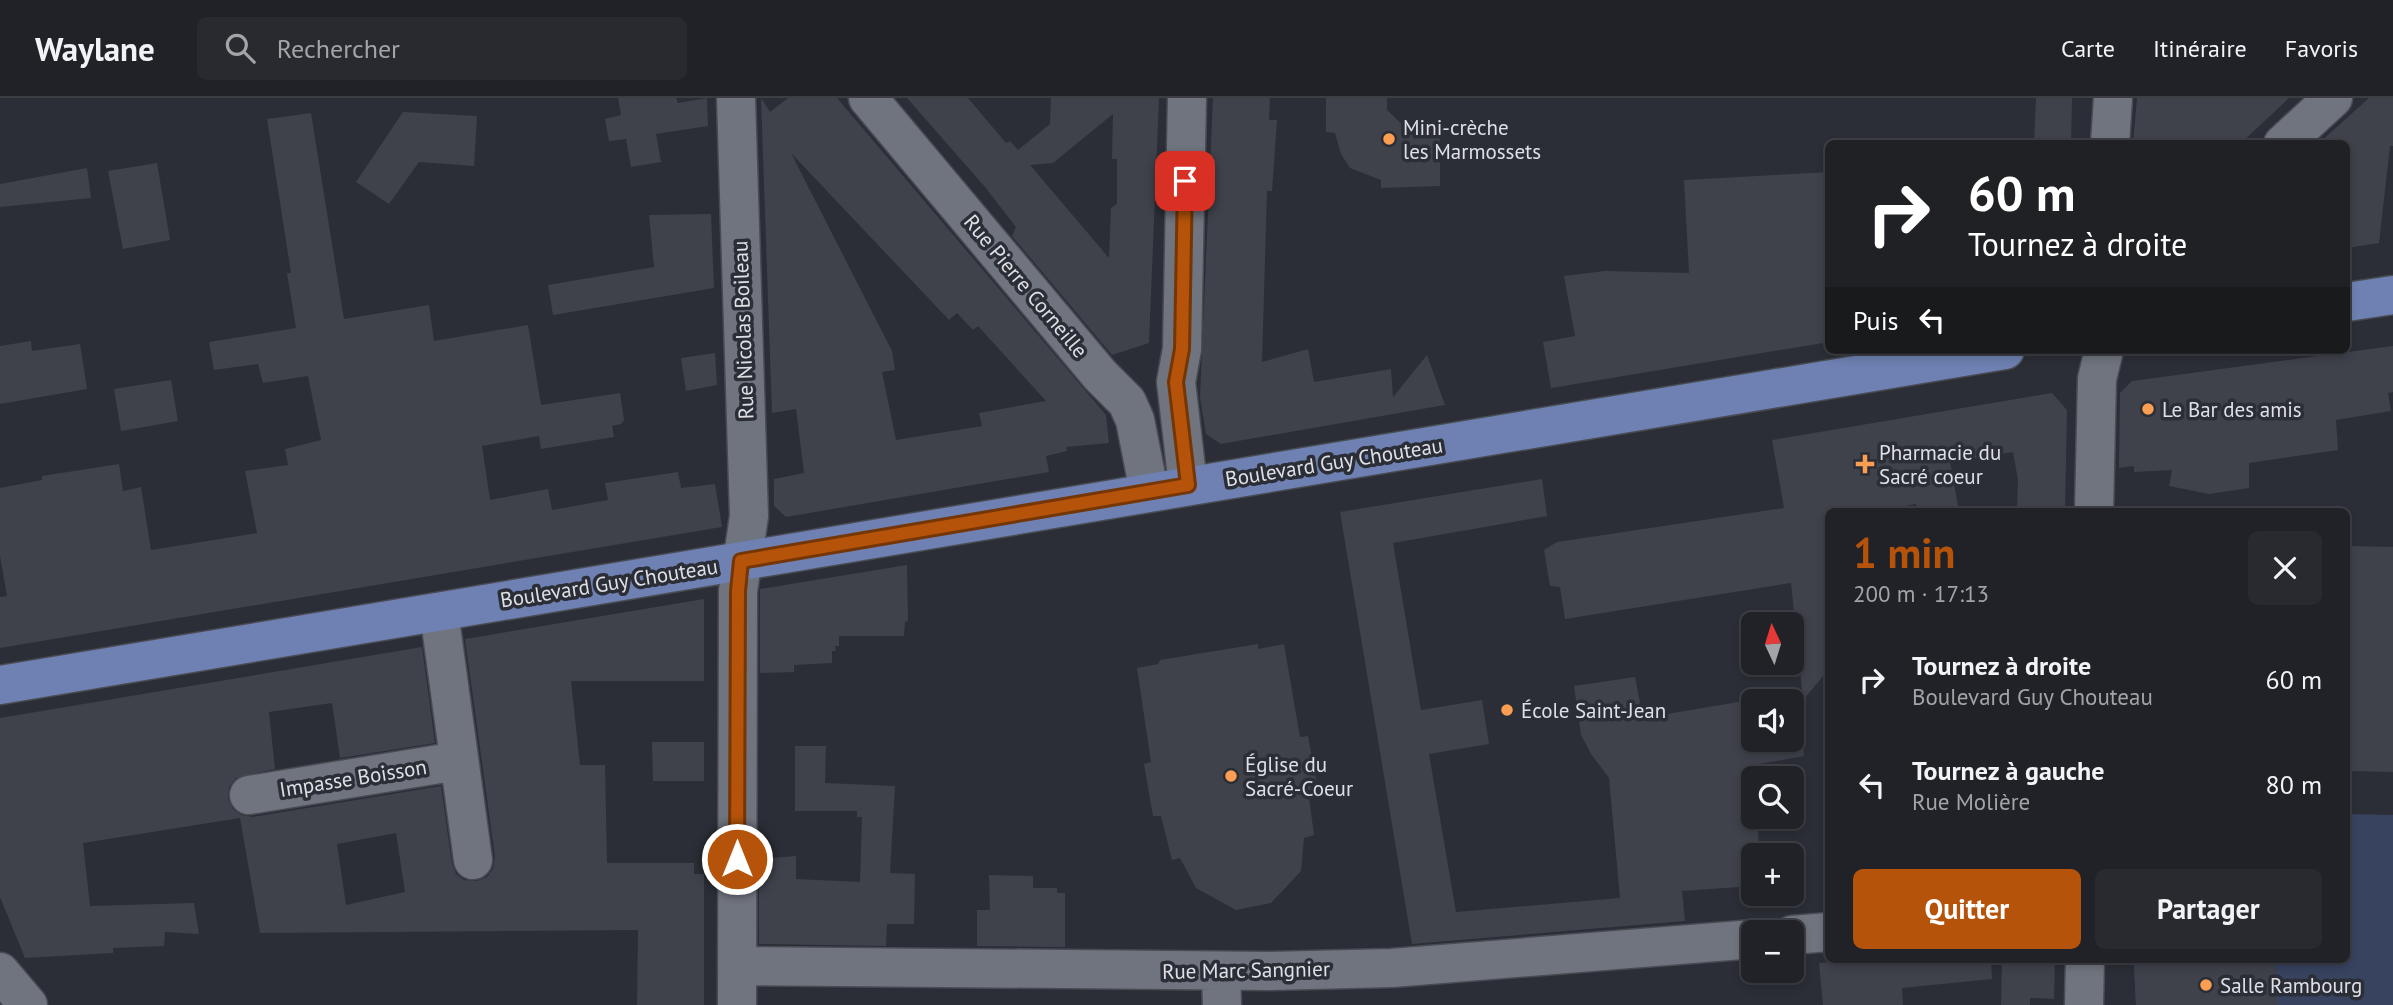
<!DOCTYPE html>
<html lang="fr">
<meta charset="utf-8">
<style>
:root{--surface:#202228;--page:#282a30;--text:#f1f3f6;--muted:#a2a4a8;--line:#3d3f45;--accent:#b45309}
body{margin:0;font-family:"PT Sans",sans-serif;background:var(--page);color:var(--text);height:100vh;display:flex;flex-direction:column;font-size:26px;white-space:nowrap}
*{box-sizing:border-box;margin:0}
p{font-size:23px;color:var(--muted)}
.icon{flex:none;width:38px;height:38px;fill:none;stroke:currentColor;stroke-width:2;stroke-linecap:round;stroke-linejoin:round}
.map{position:relative;flex:1;overflow:hidden}
.details{position:absolute;left:1825px;top:410px;width:525px;height:455px;display:flex;flex-direction:column;background:var(--surface);border-radius:10px;box-shadow:0 4px 10px #0003,0 0 0 2px var(--line)}
.details>*{flex:none}
.hud{position:absolute;left:1825px;top:42px;width:525px;height:214px;border-radius:10px;box-shadow:0 4px 10px #0003,0 0 0 2px var(--line);background:#202124;color:#fff;overflow:hidden}
.needle{width:46px;rotate:356deg}
.buttons{position:absolute;left:1741px;top:514px;display:grid;gap:14px}
.buttons a{display:grid;place-items:center;width:63px;height:63px;border-radius:10px;background:var(--surface);box-shadow:0 4px 10px #0003,0 0 0 2px var(--line);font-size:35px}
.pin{position:absolute;display:grid;place-items:center;width:60px;height:60px;color:#fff;margin:-30px;border-radius:14px;box-shadow:0 4px 10px #0006}
.me{position:absolute;width:77px;margin:-38px;rotate:0deg;stroke-linejoin:round;filter:drop-shadow(0 0 5px #0008)}
.turn{display:flex;align-items:center;gap:24px;height:147px;padding:0 28px;font-size:32px}
.turn .icon{width:91px;height:91px;stroke-width:2.5}
.turn b{display:block;font-size:49px;line-height:60px}
.then{display:flex;align-items:center;height:66px;padding:0 28px;background:#0003;gap:14px;font-size:26px}
.round{display:grid;place-items:center;flex:none;width:74px;height:74px;border-radius:10px;background:var(--page)}
.overview{display:flex;align-items:center;justify-content:space-between;height:119px;padding:0 28px}
h1{font-size:42px;font-weight:700;line-height:52px;color:var(--accent)}
.button{display:flex;gap:14px;margin-top:auto;padding:14px 28px}
.button a{flex:1;height:80px;border-radius:10px;background:var(--accent);color:#fff;font-size:28px;font-weight:700;line-height:80px;text-align:center}
.button a+a{background:var(--page);color:var(--text)}
ul{padding:0;list-style:none}
li{display:flex;align-items:center;gap:21px;height:105px;padding:0 28px}
li div{flex:1}
li b{display:block;font-size:26px}
li em{font-style:normal}
header{display:flex;align-items:center;gap:42px;box-sizing:border-box;height:98px;padding:0 35px;background:var(--surface);border-bottom:2px solid var(--line)}
header strong{font-size:33px}
nav{display:flex;gap:38px;margin-inline-start:auto;font-size:24px}
.search{width:490px;height:63px;background:var(--page);display:flex;align-items:center;gap:18px;box-sizing:border-box;padding:0 24px;border-radius:10px;color:var(--muted);font-size:26px}
.map>svg:first-child{display:block}
</style>
<header>
<strong>Waylane</strong>
<div class="search"><svg class="icon" aria-label="search" viewBox="0 0 24 24"><circle cx="10" cy="10" r="6"/><path d="M15 15l6 6"/></svg>Rechercher</div>
<nav><a>Carte</a><a>Itinéraire</a><a>Favoris</a></nav>
</header>
<div class="map">
<svg width="2393" height="907" viewBox="0 0 2393 907">
<rect width="100%" height="100%" fill="#2b2e36"/>
<path fill="#384360" d="M 2347,716 L 2393,717 L 2393,907 L 2136,907 L 2134,861 L 2347,861 Z"/>
<path fill="#3f424b" fill-rule="evenodd" d="M 618,0 L 676,0 L 678,5 L 707,0 L 708,28 L 656,36 L 661,64 L 631,69 L 626,41 L 609,43 L 605,21 L 621,17 Z
M 761,0 L 770,14 L 788,0 L 837,0 L 1106,317 L 1109,345 L 1066,349 L 1067,353 L 1046,358 L 1049,374 L 786,419 L 774,408 L 774,381 L 804,375 L 796,311 L 772,315 ZM 791,55 L 949,222 L 957,215 L 973,232 L 978,228 L 1046,303 L 979,315 L 982,328 L 896,342 L 882,274 L 895,272 L 892,253 Z
M 907,0 L 968,0 L 1006,45 L 1010,43 L 1018,52 L 1050,26 L 1051,0 L 1159,0 L 1149,245 L 1112,257 L 1012,138 L 1016,129 L 985,89 ZM 1113,16 L 1112,61 L 1117,61 L 1117,106 L 1111,110 L 1109,160 L 1030,67 L 1053,65 Z
M 1213,0 L 1270,0 L 1269,22 L 1277,22 L 1272,93 L 1267,93 L 1262,264 L 1308,251 L 1314,284 L 1391,271 L 1393,299 L 1427,257 L 1445,307 L 1221,346 L 1206,336 L 1200,300 Z
M 1326,0 L 1387,0 L 1387,12 L 1407,31 L 1440,31 L 1440,88 L 1381,90 L 1381,82 L 1350,70 L 1341,56 L 1335,35 L 1326,34 Z
M 2036,0 L 2072,0 L 2071,46 L 2034,46 Z
M 2137,0 L 2289,0 L 2240,46 L 2133,46 Z
M 2369,0 L 2393,0 L 2393,48 L 2390,48 L 2379,145 L 2347,150 L 2347,46 L 2318,46 Z
M 403,14 L 477,18 L 474,68 L 419,64 L 389,106 L 356,84 Z
M 311,15 L 344,221 L 429,207 L 434,243 L 528,227 L 541,307 L 620,295 L 624,322 L 621,326 L 612,328 L 614,339 L 541,351 L 539,338 L 482,348 L 490,402 L 548,391 L 552,412 L 608,402 L 605,385 L 678,374 L 681,390 L 715,386 L 722,429 L 0,550 L 0,499 L 7,498 L 0,458 L 0,390 L 42,382 L 42,378 L 119,366 L 123,393 L 141,389 L 151,452 L 257,435 L 245,373 L 288,367 L 285,351 L 321,342 L 308,278 L 263,285 L 258,266 L 214,272 L 209,244 L 296,230 L 287,175 L 291,175 L 267,21 Z
M 157,65 L 170,142 L 123,151 L 108,73 Z
M 87,70 L 91,100 L 0,109 L 0,86 Z
M 1829,74 L 1829,244 L 1551,290 L 1543,244 L 1575,238 L 1564,178 L 1605,173 L 1689,175 L 1684,82 Z
M 711,116 L 714,190 L 553,217 L 548,187 L 654,169 L 649,117 Z
M 31,243 L 32,253 L 80,246 L 87,291 L 0,306 L 0,248 Z
M 2393,248 L 2393,294 L 2388,295 L 2391,313 L 2336,322 L 2338,352 L 2249,365 L 2249,390 L 2209,396 L 2169,388 L 2172,372 L 2134,374 L 2134,368 L 2119,370 L 2120,295 L 2132,283 Z
M 715,255 L 717,287 L 686,293 L 681,260 Z
M 171,282 L 178,323 L 121,333 L 114,291 Z
M 2052,295 L 2067,312 L 2065,413 L 2017,413 L 2018,382 L 2013,354 L 1950,364 L 1959,413 L 1917,413 L 1916,406 L 1877,413 L 1829,413 L 1829,571 L 1803,602 L 1791,485 L 1565,521 L 1560,489 L 1550,488 L 1544,452 L 1557,444 L 1784,410 L 1772,342 Z
M 1542,381 L 1547,418 L 1393,445 L 1421,612 L 1482,602 L 1489,646 L 1429,656 L 1456,814 L 1620,800 L 1609,680 L 1591,656 L 1581,637 L 1574,588 L 1635,579 L 1643,620 L 1798,594 L 1804,658 L 1754,667 L 1754,719 L 1757,719 L 1759,748 L 1757,749 L 1757,758 L 1754,758 L 1754,788 L 1682,793 L 1685,823 L 1412,846 L 1340,414 ZM 1754,604 L 1792,604 L 1792,642 L 1754,642 Z
M 2347,448 L 2393,449 L 2393,674 L 2347,673 Z
M 907,467 L 908,523 L 905,524 L 904,538 L 839,538 L 839,548 L 835,548 L 836,553 L 832,553 L 832,565 L 794,567 L 794,574 L 760,575 L 760,491 Z
M 704,501 L 704,583 L 571,583 L 580,667 L 605,667 L 607,765 L 694,765 L 694,776 L 704,776 L 704,907 L 637,907 L 638,832 L 260,835 L 240,720 L 83,745 L 90,808 L 194,805 L 199,836 L 165,834 L 164,848 L 113,850 L 113,855 L 25,860 L 0,799 L 0,620 L 422,549 L 435,645 L 340,660 L 332,605 L 269,614 L 275,671 L 236,680 L 229,689 L 228,701 L 233,711 L 241,717 L 253,719 L 441,688 L 452,766 L 456,776 L 464,782 L 477,783 L 487,779 L 493,771 L 495,759 L 465,541 ZM 396,735 L 405,794 L 346,807 L 337,746 Z
M 1258,546 L 1258,551 L 1284,546 L 1300,639 L 1308,638 L 1318,691 L 1308,692 L 1314,737 L 1304,740 L 1301,773 L 1271,805 L 1236,812 L 1196,790 L 1180,760 L 1172,762 L 1161,718 L 1153,718 L 1144,666 L 1151,664 L 1137,570 L 1158,566 L 1160,562 Z
M 652,644 L 704,644 L 704,683 L 653,683 Z
M 795,648 L 826,648 L 825,685 L 895,688 L 890,775 L 915,776 L 914,826 L 887,826 L 886,848 L 759,846 L 759,761 L 796,758 L 796,781 L 860,784 L 862,719 L 857,719 L 857,713 L 795,713 Z
M 989,777 L 1033,778 L 1033,790 L 1057,790 L 1057,795 L 1065,795 L 1065,849 L 977,848 L 977,812 L 990,812 Z
M 1873,861 L 1991,861 L 1992,881 L 1902,890 L 1903,907 L 1823,907 L 1819,865 Z
M 2002,861 L 2055,861 L 2054,901 L 2030,900 L 2030,907 L 2001,907 Z
M 2275,861 L 2277,907 L 2136,907 L 2134,868 Z"/>
<g fill="none" stroke-linecap="round" stroke-linejoin="round">
<g stroke="#484b52" stroke-width="41">
<path id="minor" d="M 736,0 L 749,418 L 738,493 L 737,907
M 868,0 L 1100,277 L 1127,304 L 1135,322 L 1149,393
M 1187,0 L 1182,251 L 1176,284 L 1188,387
M 2110,46 L 2113,0
M 2283,46 L 2333,0
M 2094,413 L 2097,281 L 2104,252
M 439,514 L 473,762
M 249,697 L 458,663
M 1792,837 L 1829,834
M 737,868 L 1270,873 L 1392,870 L 1754,841
M 0,874 L 28,907
M 1221,874 L 1222,907
M 2084,907 L 2085,861"/>
</g>
<g stroke="#484b52" stroke-width="41">
<path id="major" d="M 2347,204 L 2393,197
M 0,587 L 2005,252"/>
</g>
<use href="#minor" stroke="#70747e" stroke-width="38"/>
<use href="#major" stroke="#6e81b2" stroke-width="38"/>
</g>
<g fill="none" stroke-linecap="round" stroke-linejoin="round">
<g stroke="#753606" stroke-width="18">
<path id="route" d="M 737,761 L 738,493 L 741,463 L 1188,387 L 1176,284 L 1182,251 L 1185,83"/>
</g>
<use href="#route" stroke="#b45309" stroke-width="12"/>
</g>
<g fill="#fb9e52" stroke="#2b2e36" stroke-width="2.5">
<circle cx="1389" cy="41" r="7"/>
<circle cx="2148" cy="311" r="7"/>
<path d="M1861.5 355.5h7v7h7v7h-7v7h-7v-7h-7v-7h7z"/>
<circle cx="1507" cy="612" r="7"/>
<circle cx="1231" cy="678" r="7"/>
<circle cx="2206" cy="887" r="7"/>
</g>
<g text-anchor="middle" dominant-baseline="central" stroke-width="7" stroke-linejoin="round" paint-order="stroke">
<g font-size="21" fill="#dee0e5" stroke="#2b2e36" text-anchor="start">
<text x="1403" y="29">Mini-crèche<tspan x="1403" dy="24">les Marmossets</tspan></text>
<text x="2162" y="311">Le Bar des amis</text>
<text x="1879" y="354">Pharmacie du<tspan x="1879" dy="24">Sacré coeur</tspan></text>
<text x="1521" y="612">École Saint-Jean</text>
<text x="1245" y="666">Église du<tspan x="1245" dy="24">Sacré-Coeur</tspan></text>
<text x="2220" y="887">Salle Rambourg</text>
</g>
<g font-size="21" fill="#dee0e5" stroke="#2b2e36">
<text transform="translate(1026 188) rotate(50)">Rue Pierre Corneille</text>
<text transform="translate(743 232) rotate(-92)">Rue Nicolas Boileau</text>
<text transform="translate(1334 364) rotate(-9)">Boulevard Guy Chouteau</text>
<text transform="translate(609 485) rotate(-9)">Boulevard Guy Chouteau</text>
<text transform="translate(353 680) rotate(-9)">Impasse Boisson</text>
<text transform="translate(1246 872) rotate(-1)">Rue Marc Sangnier</text>
</g>
</g>
</svg>
<div class="buttons">
<a><svg class="needle" viewBox="-14 -14 28 28"><path d="M0-13l5 13h-10z" fill="#e53935"/><path d="M0 13l5-13h-10z" fill="#a2a4a8"/></svg></a>
<a><svg class="icon" aria-label="sound" viewBox="0 0 24 24"><path d="M4 9h4l5-4v14l-5-4H4zM17 9q2 3 0 6"/></svg></a>
<a><svg class="icon" aria-label="search" viewBox="0 0 24 24"><circle cx="10" cy="10" r="6"/><path d="M15 15l6 6"/></svg></a>
<a>+</a>
<a>−</a>
</div>
<div class="pin" style="left:1185px;top:83px;background:#d93025"><svg class="icon" aria-label="arrive" viewBox="0 0 24 24"><path d="M6 21V4h12l-3 4 3 4H6"/></svg></div>
<svg class="me" style="left:737px;top:761px" viewBox="-20 -20 40 40"><circle r="17" fill="#b45309" stroke="#fff" stroke-width="3"/><path d="M0-11L8 9 0 5-8 9z" fill="#fff"/></svg>
<div class="hud">
<div class="turn"><svg class="icon" aria-label="right" viewBox="0 0 24 24"><path d="M7 20v-9h11M14 6l5 5-5 5"/></svg><div><b>60 m</b>Tournez à droite</div></div>
<div class="then">Puis<svg class="icon" aria-label="left" viewBox="0 0 24 24"><path d="M17 20v-9H6M10 6l-5 5 5 5"/></svg></div>
</div>
<section class="details">
<div class="overview"><div><h1>1 min</h1><p>200 m · 17:13</p></div><a class="round"><svg class="icon" aria-label="close" viewBox="0 0 24 24"><path d="M6 6l12 12M18 6L6 18"/></svg></a></div>
<ul>
<li><svg class="icon" aria-label="right" viewBox="0 0 24 24"><path d="M7 20v-9h11M14 6l5 5-5 5"/></svg><div><b>Tournez à droite</b><p>Boulevard Guy Chouteau</p></div><em>60 m</em></li>
<li><svg class="icon" aria-label="left" viewBox="0 0 24 24"><path d="M17 20v-9H6M10 6l-5 5 5 5"/></svg><div><b>Tournez à gauche</b><p>Rue Molière</p></div><em>80 m</em></li>
</ul>
<div class="button"><a>Quitter</a><a>Partager</a></div>
</section>
</div>
